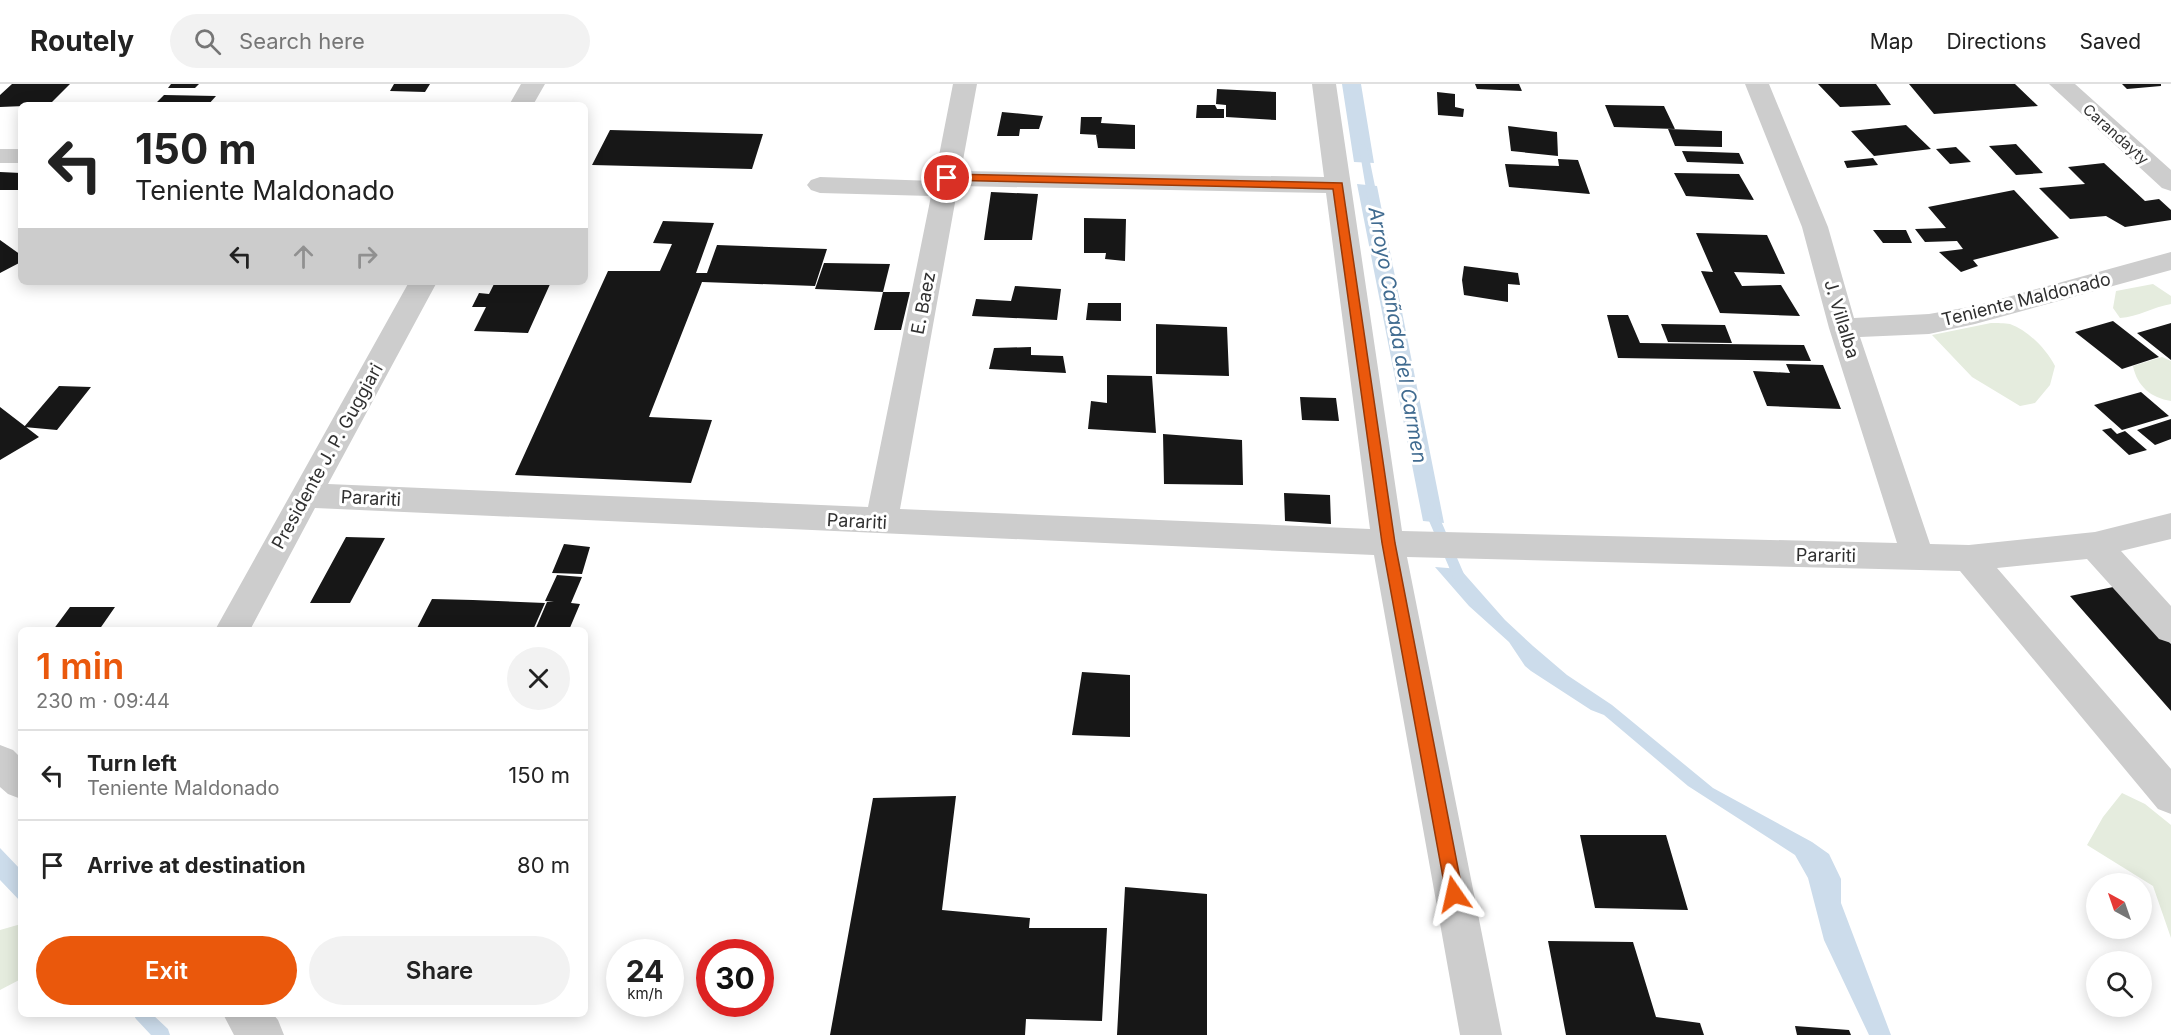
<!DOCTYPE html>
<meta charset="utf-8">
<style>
:root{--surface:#fff;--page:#f2f2f2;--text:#222;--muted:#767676;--line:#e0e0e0;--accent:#ea580c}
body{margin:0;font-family:Inter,sans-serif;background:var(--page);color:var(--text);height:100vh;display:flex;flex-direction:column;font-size:22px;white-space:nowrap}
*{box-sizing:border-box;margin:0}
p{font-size:20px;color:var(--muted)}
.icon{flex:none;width:33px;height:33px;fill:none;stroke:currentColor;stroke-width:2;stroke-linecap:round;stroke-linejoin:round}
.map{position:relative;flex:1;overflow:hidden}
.sheet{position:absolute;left:18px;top:543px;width:570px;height:390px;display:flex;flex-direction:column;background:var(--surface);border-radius:9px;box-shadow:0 3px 15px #0003}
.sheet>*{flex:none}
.top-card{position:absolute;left:18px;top:18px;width:570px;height:183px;border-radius:9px;box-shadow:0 3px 15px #0003;background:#fff;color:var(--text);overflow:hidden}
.needle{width:39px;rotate:320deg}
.fabs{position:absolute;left:2086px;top:789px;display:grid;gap:12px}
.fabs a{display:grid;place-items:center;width:66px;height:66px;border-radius:50%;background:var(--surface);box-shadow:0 3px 15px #0003;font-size:30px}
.speed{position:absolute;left:606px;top:855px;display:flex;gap:12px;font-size:30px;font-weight:700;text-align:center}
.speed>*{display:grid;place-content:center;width:78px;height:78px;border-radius:50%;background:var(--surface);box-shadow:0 3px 15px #0003;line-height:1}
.speed small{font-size:15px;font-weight:400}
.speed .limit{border:9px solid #d22;background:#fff;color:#111}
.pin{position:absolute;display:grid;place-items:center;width:51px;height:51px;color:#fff;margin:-26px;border:3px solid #fff;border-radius:50%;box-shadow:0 2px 6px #0007}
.me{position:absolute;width:66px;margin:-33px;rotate:349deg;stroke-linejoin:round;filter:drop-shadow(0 0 4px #0008)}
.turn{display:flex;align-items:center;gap:21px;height:126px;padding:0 18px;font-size:27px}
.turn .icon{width:78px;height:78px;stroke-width:2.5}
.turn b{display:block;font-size:42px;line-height:51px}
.lanes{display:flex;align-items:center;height:57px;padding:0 18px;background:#0003;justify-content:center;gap:30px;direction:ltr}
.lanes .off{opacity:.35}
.round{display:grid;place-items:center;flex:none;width:63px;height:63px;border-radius:32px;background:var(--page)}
.overview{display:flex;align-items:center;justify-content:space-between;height:102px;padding:0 18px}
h1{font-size:36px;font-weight:600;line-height:45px;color:var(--accent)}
.cta{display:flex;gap:12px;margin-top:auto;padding:12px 18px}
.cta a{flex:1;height:69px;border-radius:36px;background:var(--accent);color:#fff;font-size:24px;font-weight:600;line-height:69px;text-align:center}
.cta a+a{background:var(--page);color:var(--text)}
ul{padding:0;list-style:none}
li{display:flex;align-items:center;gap:18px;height:90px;padding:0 18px;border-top:2px solid var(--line)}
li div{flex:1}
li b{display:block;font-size:22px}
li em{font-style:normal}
header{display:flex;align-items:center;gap:36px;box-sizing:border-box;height:84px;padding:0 30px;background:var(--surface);border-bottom:2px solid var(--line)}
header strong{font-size:28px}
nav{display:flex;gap:33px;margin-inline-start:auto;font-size:21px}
.search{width:420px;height:54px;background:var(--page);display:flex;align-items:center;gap:15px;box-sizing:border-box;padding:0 21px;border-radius:33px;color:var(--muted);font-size:22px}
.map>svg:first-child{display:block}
</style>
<header>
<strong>Routely</strong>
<div class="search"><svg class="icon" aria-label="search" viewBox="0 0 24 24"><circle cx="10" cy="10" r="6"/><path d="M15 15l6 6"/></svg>Search here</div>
<nav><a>Map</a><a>Directions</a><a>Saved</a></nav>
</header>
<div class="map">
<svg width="2171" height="951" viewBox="0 0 2171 951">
<rect width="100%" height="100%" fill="#fff"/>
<path fill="#e5ecde" d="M 2153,200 L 2171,212 L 2171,220 C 2153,223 2138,233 2120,234 L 2113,224 L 2116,207 Z
M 1991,239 C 1997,239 2005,239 2010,240 C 2029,247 2046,265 2055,282 L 2050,301 L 2035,319 L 2020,322 L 1972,293 L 1932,251 Z
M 2162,273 L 2171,277 L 2171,317 C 2151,314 2137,302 2133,282 Z
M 2122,709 L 2145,720 L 2171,741 L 2171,854 L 2153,802 L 2087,761 L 2103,733 Z
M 21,840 L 21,895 L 0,906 L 0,846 Z"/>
<path fill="#ccdceb" d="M 1342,0 L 1361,0 L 1374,79 L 1354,78 Z
M 1357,100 L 1377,102 L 1444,439 L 1423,437 Z
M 1435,483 L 1460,485 L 1505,536 L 1533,562 L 1567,591 L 1612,621 L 1713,704 L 1812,758 L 1829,770 L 1841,795 L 1841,819 L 1891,951 L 1869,951 L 1824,856 L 1808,794 L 1795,771 L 1688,702 L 1604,631 L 1591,626 L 1531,587 L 1525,582 L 1509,558 L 1469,522 Z
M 0,764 L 21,786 L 21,818 L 0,796 Z"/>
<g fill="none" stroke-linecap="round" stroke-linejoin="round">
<path fill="#ccdceb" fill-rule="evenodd" d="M 1363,60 L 1367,63 L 1378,117 L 1373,120 L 1368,117 L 1359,63 Z
M 1429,419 L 1435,423 L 1467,497 L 1465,500 L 1457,500 L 1455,497 L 1423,423 Z
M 133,930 L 152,930 L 168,945 L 170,951 L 151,951 L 136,935 Z"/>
</g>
<path fill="#171717" d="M 12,0 L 70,0 L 49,21 L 0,23 L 0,11 Z
M 171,0 L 199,0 L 195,4 L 168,4 Z
M 394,0 L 430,0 L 425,8 L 390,7 Z
M 1475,0 L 1519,0 L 1522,7 L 1477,5 Z
M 1818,0 L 1876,0 L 1891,21 L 1840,23 Z
M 1909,0 L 2015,0 L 2038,22 L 1934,30 Z
M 2122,0 L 2161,0 L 2161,2 L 2127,5 Z
M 1217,5 L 1276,8 L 1276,36 L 1226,33 L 1226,21 L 1216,20 Z
M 1437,8 L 1455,10 L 1455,23 L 1464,25 L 1463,33 L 1438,31 Z
M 164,11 L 216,12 L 208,21 L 154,21 Z
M 1197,21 L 1215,21 L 1217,25 L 1224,25 L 1224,34 L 1196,34 Z
M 1605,21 L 1664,22 L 1675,45 L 1614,43 Z
M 1002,28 L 1043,32 L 1039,45 L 1020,45 L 1019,52 L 997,52 Z
M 1081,33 L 1102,33 L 1101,39 L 1135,41 L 1135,65 L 1098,64 L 1096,51 L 1099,51 L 1080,50 Z
M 1906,41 L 1931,65 L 1874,72 L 1851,47 Z
M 1508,42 L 1557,48 L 1558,72 L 1511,67 Z
M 1668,45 L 1722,47 L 1722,63 L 1675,62 Z
M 610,46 L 763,50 L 752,85 L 592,81 Z
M 2016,60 L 2043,89 L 2016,91 L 1989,62 Z
M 1956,63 L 1971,78 L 1950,80 L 1936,65 Z
M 1682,67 L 1739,69 L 1744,80 L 1687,78 Z
M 1873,74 L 1878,81 L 1847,84 L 1844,77 Z
M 1558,75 L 1578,76 L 1590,110 L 1509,103 L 1505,80 L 1559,82 Z
M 2104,79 L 2145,117 L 2159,115 L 2171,126 L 2171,136 L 2125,143 L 2106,132 L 2070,135 L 2039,104 L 2085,100 L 2068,83 Z
M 0,88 L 21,89 L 21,106 L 0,106 Z
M 1674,89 L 1739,90 L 1754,116 L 1686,112 Z
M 2014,106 L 2059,154 L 1973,176 L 1978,182 L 1961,188 L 1939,168 L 1963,165 L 1957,157 L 1925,158 L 1915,145 L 1946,144 L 1928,123 Z
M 991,108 L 1038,110 L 1032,156 L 984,156 Z
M 1084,134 L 1126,135 L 1125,177 L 1105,175 L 1106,169 L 1084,169 Z
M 663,137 L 714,139 L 696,189 L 707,189 L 717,161 L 827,165 L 815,202 L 702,198 L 649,333 L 712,336 L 691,399 L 515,391 L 608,187 L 660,187 L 672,160 L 653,159 Z
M 1873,146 L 1906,146 L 1912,159 L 1883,159 Z
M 1696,149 L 1767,151 L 1785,190 L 1734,188 L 1742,202 L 1781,201 L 1800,232 L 1720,229 L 1701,187 L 1713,188 Z
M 0,156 L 21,171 L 21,178 L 0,189 Z
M 824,179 L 890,180 L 883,208 L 815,205 Z
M 1464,182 L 1518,189 L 1520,201 L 1508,200 L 1508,218 L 1464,211 L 1462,196 Z
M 495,198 L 551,198 L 528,249 L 474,247 L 486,223 L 472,223 L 479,209 L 489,210 Z
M 1015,202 L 1061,205 L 1057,236 L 972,232 L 976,215 L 1011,217 Z
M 883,208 L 910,208 L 901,246 L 874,246 Z
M 1088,219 L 1121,219 L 1121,237 L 1086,236 Z
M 1607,231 L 1628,231 L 1640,259 L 1804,261 L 1811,277 L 1618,274 Z
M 2113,237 L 2159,273 L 2122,285 L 2075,248 Z
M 2171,239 L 2171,276 L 2137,249 Z
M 1156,240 L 1227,243 L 1229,292 L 1156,290 Z
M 1661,240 L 1725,241 L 1732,259 L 1668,258 Z
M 1031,263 L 1031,271 L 1063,272 L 1066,289 L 989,285 L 994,264 Z
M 1786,280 L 1823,281 L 1841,325 L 1767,322 L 1753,287 L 1790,289 Z
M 1107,291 L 1152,292 L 1156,349 L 1088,345 L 1091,317 L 1107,319 Z
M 59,302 L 91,303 L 57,346 L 24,343 Z
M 2141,308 L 2169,332 L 2122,346 L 2094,321 Z
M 1300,313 L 1336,314 L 1339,337 L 1302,336 Z
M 0,323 L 39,353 L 0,376 Z
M 2171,335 L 2171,355 L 2155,361 L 2137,346 Z
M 2111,344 L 2117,350 L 2125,347 L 2147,366 L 2129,371 L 2102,346 Z
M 1163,350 L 1242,356 L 1243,401 L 1164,400 Z
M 1284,409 L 1330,411 L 1331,440 L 1285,437 Z
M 346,453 L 385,454 L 350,519 L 310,519 Z
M 564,460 L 590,463 L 582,490 L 552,489 Z
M 557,491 L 582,493 L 571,519 L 580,520 L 569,546 L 535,546 L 547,518 L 554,518 L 545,517 Z
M 2118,502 L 2171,560 L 2171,627 L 2070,512 Z
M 432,515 L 473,516 L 545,519 L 533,546 L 416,546 Z
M 70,523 L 115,523 L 99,546 L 53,546 Z
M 1082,588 L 1130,591 L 1130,653 L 1072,651 Z
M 956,712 L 942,826 L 1030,834 L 1029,844 L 1107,844 L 1102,937 L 1026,935 L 1025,951 L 830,951 L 873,714 Z
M 1580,751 L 1666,751 L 1688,826 L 1595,824 Z
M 1125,803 L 1207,810 L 1207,951 L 1117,951 Z
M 1548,857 L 1633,858 L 1656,933 L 1700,939 L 1704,951 L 1566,951 Z
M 1795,942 L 1849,946 L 1851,951 L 1797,951 Z"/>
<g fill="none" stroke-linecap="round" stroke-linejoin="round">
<path fill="#cdcdcd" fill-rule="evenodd" d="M 521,0 L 545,0 L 533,21 L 509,21 Z
M 953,0 L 977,0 L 961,87 L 1324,93 L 1312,0 L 1336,0 L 1402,447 L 1897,459 L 1829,244 L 1802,143 L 1745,0 L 1769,0 L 1828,143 L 1854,234 L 1929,230 L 1975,222 L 2171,168 L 2171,186 L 1975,240 L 1929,250 L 1860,253 L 1930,460 L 1969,461 L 2095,448 L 2171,429 L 2171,455 L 2121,467 L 2171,522 L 2171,559 L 2159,555 L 2087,475 L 1997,484 L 2171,685 L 2171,730 L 2158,725 L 1960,487 L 1407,473 L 1502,951 L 1460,951 L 1374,471 L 315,424 L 250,546 L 215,546 L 409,198 L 437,198 L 328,400 L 868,423 L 931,112 L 820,109 L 811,106 L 807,101 L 811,96 L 820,93 L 934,97 ZM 958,102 L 1326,109 L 1370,445 L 900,425 Z
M 2049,0 L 2075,0 L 2171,86 L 2171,107 L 2162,104 Z
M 0,65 L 21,65 L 21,79 L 0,79 Z
M 0,661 L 13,666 L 21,674 L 21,715 L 8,710 L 0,703 Z
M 223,930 L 273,930 L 278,936 L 284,951 L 234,951 Z"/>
</g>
<path fill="#ea580c" stroke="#983908" stroke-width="1.5" d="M 947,90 L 1342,99 L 1395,459 L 1463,810 L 1460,816 L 1454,818 L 1449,816 L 1446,810 L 1382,459 L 1333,105 L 943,96 L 943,91 Z"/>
<g text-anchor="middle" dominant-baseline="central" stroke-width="6" stroke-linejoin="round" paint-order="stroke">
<g font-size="15" fill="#303030" stroke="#fff">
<text transform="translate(2116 50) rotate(42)">Carandayty</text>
</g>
<g font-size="18" fill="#303030" stroke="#fff">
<text transform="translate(2026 215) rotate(-14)">Teniente Maldonado</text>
<text transform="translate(923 219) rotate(-79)">E. Baez</text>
<text transform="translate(1842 235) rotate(73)">J. Villalba</text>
<text transform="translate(327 372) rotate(-61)">Presidente J. P. Guggiari</text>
<text transform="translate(371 414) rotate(3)">Parariti</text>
<text transform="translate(857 437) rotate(3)">Parariti</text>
<text transform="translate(1826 471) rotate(1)">Parariti</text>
</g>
<g font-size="20" font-style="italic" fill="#406b90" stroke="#fff">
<text transform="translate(1398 251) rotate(80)">Arroyo Cañada del Carmen</text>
</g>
</g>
</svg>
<div class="fabs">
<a><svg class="needle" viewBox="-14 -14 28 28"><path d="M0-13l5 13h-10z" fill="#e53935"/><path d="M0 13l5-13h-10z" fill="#767676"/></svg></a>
<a><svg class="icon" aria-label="search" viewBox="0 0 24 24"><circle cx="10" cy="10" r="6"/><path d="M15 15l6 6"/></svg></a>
</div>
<div class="speed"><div>24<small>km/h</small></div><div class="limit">30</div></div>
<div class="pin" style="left:947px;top:94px;background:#d93025"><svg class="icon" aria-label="arrive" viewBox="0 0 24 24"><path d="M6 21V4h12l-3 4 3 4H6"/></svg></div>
<svg class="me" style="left:1454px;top:810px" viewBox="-20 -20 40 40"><path d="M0-17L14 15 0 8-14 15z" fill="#ea580c" stroke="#fff" stroke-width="4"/></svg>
<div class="top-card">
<div class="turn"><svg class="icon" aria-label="left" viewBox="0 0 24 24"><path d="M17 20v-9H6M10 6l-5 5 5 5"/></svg><div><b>150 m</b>Teniente Maldonado</div></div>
<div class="lanes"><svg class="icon" aria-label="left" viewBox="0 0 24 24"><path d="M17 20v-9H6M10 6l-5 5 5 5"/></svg><svg class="icon off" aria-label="ahead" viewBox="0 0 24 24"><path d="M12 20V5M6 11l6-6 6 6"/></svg><svg class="icon off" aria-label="right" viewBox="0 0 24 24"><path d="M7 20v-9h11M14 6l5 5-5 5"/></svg></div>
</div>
<section class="sheet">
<div class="overview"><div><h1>1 min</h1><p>230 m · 09:44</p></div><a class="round"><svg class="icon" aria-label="close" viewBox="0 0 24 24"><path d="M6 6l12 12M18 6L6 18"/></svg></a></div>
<ul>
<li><svg class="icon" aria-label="left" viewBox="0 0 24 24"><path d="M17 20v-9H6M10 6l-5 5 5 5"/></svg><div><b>Turn left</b><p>Teniente Maldonado</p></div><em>150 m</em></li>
<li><svg class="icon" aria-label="arrive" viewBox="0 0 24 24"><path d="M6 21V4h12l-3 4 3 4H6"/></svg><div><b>Arrive at destination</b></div><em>80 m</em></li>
</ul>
<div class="cta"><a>Exit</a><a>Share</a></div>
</section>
</div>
